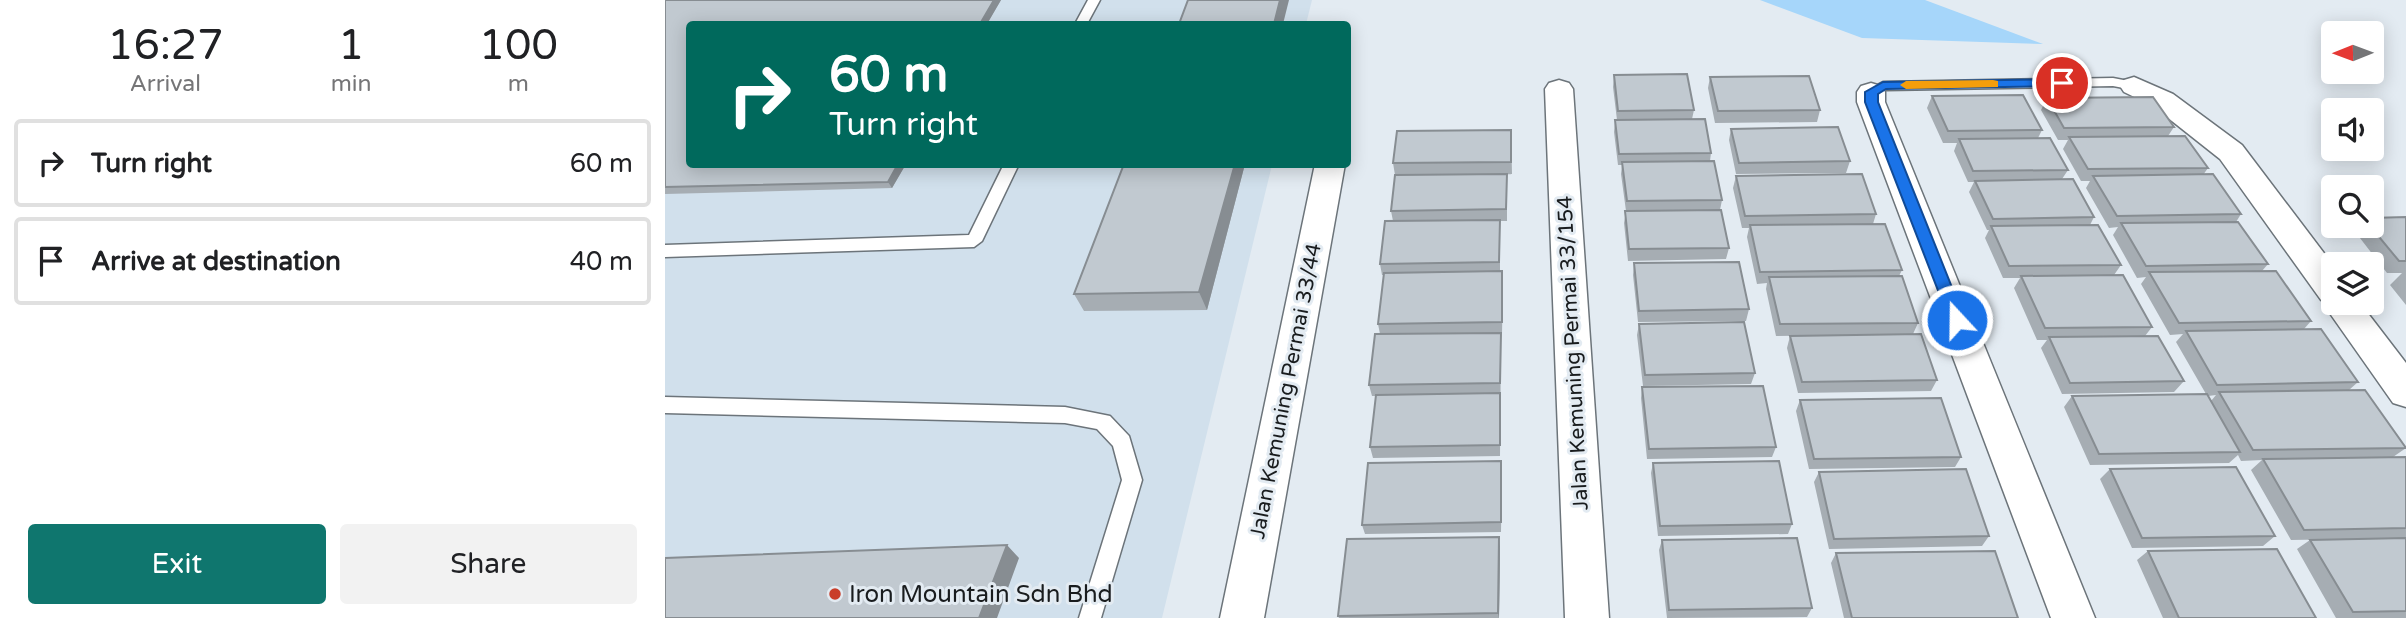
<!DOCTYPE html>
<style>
:root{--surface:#fff;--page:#f2f2f2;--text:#202124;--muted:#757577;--line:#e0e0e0;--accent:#0f766e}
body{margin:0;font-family:"Varela Round",sans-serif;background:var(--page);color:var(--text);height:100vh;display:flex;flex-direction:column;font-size:26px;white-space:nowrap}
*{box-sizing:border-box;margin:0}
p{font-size:23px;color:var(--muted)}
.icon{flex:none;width:38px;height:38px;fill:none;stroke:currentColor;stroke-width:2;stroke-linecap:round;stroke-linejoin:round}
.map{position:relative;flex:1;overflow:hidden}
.side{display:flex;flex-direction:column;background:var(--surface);width:665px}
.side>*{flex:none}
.guide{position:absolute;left:21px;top:21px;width:665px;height:147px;border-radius:7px;box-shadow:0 4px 18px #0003;background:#00695c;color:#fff;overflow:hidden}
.needle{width:46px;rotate:269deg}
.buttons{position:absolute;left:1656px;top:21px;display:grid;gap:14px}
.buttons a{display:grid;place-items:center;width:63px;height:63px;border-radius:7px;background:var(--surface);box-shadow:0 4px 18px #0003;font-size:35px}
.pin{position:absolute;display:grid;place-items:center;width:60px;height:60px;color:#fff;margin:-30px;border:4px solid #fff;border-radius:50%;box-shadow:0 2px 7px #0007}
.me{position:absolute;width:77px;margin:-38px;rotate:339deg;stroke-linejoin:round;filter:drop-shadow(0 0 5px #0008)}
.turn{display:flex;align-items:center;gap:24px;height:147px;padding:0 28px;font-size:32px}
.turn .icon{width:91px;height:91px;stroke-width:2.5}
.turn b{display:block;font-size:49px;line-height:60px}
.eta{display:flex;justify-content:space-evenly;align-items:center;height:119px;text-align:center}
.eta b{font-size:42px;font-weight:600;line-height:49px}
.button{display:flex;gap:14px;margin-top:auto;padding:14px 28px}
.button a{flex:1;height:80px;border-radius:7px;background:var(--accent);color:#fff;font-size:28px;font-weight:600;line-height:80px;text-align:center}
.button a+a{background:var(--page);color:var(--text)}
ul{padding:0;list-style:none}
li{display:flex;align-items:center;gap:21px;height:88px;margin:0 14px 10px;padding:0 14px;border:4px solid var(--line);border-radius:7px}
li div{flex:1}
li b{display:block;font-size:26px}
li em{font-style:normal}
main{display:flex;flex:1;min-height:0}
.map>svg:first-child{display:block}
</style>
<main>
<section class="side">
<div class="eta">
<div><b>16:27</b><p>Arrival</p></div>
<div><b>1</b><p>min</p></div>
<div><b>100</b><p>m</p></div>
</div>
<ul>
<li><svg class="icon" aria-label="right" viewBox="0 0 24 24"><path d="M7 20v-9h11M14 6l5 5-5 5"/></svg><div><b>Turn right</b></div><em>60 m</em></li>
<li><svg class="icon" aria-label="arrive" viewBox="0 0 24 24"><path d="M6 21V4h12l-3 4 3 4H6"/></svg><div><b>Arrive at destination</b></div><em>40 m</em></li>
</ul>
<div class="button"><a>Exit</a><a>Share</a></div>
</section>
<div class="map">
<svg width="1741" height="618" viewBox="0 0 1741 618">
<rect width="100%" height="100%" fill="#e3ebf2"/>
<path fill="#d1e0ec" d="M 0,0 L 647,0 L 641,24 L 24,24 L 24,164 L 607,165 L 497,618 L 0,618 Z"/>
<path fill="#a6d6fa" d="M 1095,0 L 1260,0 L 1378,44 L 1197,38 Z"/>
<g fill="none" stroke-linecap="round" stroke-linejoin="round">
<g stroke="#6c747a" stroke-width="3">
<path id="lane" d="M 423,0 L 435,0 L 422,24 L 410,24 Z
M 1448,78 L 1474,83 L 1476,86 L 1469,90 L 1448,86 L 1221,90 L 1206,96 L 1199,92 L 1218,82 Z
M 339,164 L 354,164 L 317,241 L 309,247 L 0,257 L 0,245 L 304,235 Z
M 0,397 L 400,407 L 445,416 L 464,436 L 477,480 L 436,618 L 414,618 L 457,480 L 448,446 L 432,429 L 400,423 L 0,413 Z"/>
</g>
<g stroke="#6c747a" stroke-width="3">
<path id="street" d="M 1469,77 L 1508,94 L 1577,145 L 1668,265 L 1668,303 L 1695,303 L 1741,363 L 1741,407 L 1728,403 L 1664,312 L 1660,301 L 1656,300 L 1555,159 L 1488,106 L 1459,92 L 1455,86 L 1459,80 Z
M 894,80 L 904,83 L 908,89 L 944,618 L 900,618 L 880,89 L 884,83 Z
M 1206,83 L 1216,86 L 1220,92 L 1220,102 L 1430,618 L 1386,618 L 1192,102 L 1192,92 L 1196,86 Z
M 650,164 L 680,164 L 599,618 L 555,618 Z"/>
</g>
<use href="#lane" fill="#fff" fill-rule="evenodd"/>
<use href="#street" fill="#fff" fill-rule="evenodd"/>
</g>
<path fill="#a6adb3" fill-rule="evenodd" d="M 0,0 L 336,0 L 322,24 L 24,24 L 24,164 L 241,164 L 227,188 L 0,194 Z
M 949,75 L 1029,110 L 1027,119 L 1046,153 L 1045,161 L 1057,200 L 1055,210 L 1064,248 L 1061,259 L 963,261 L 959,223 L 961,211 L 956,174 L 957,165 L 953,165 L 949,132 L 950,120 L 952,120 L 948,87 Z
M 1045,77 L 1155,110 L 1152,122 L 1050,123 L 1043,88 Z
M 1267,96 L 1377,130 L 1373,138 L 1403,170 L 1397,179 L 1429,217 L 1425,225 L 1456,265 L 1449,275 L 1487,327 L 1480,336 L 1519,381 L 1509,392 L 1397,394 L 1376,348 L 1382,340 L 1372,340 L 1349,288 L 1355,278 L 1338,278 L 1320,238 L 1324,230 L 1322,230 L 1304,192 L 1309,182 L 1303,182 L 1289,151 L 1292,143 L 1278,143 L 1262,108 Z
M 1382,98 L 1509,127 L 1503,136 L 1543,168 L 1538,175 L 1576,214 L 1571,222 L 1603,264 L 1597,271 L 1646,321 L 1639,329 L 1693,382 L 1684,390 L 1741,448 L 1728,457 L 1741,457 L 1741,538 L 1626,540 L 1586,470 L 1597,460 L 1576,461 L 1573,455 L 1564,463 L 1425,465 L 1399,407 L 1407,396 L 1541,394 L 1511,342 L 1518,334 L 1505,335 L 1476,284 L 1481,277 L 1472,278 L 1448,235 L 1453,227 L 1444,228 L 1421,188 L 1425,181 L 1416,181 L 1398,149 L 1403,140 L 1393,140 L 1376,110 ZM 1551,395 L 1546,401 L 1543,396 Z
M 1066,129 L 1185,161 L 1181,173 L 1071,174 L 1064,140 Z
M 846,130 L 847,174 L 730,175 L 728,163 Z
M 580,164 L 542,310 L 419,311 L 409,294 Z
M 842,174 L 842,221 L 835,221 L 835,271 L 838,283 L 837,334 L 836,334 L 835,456 L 708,458 L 705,447 L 711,396 L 707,396 L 704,385 L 715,334 L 713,324 L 719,275 L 717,275 L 715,264 L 728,221 L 726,211 Z
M 1071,176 L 1211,214 L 1208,224 L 1237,270 L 1234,276 L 1253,323 L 1248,334 L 1111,336 L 1101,289 L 1102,283 L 1092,284 L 1082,237 L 1084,228 L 1077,228 L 1068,188 Z
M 1741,217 L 1741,273 L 1722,273 L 1688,229 L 1691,226 L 1706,226 Z
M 969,263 L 1084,309 L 1081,321 L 973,322 L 968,275 Z
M 1737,273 L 1741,273 L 1741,305 L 1725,285 Z
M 974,324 L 1090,373 L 1086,384 L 978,386 L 972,335 Z
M 1125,336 L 1272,380 L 1266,391 L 1133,393 L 1122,348 Z
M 977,387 L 1111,447 L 1107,457 L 982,459 L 976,398 Z
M 1135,400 L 1296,457 L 1290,467 L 1144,469 L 1131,411 Z
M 988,463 L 1127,524 L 1123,534 L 993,536 L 986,473 Z
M 1445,469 L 1610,536 L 1598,546 L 1467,548 L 1435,479 Z
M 837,472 L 836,532 L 700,534 L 697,525 Z
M 1154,472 L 1324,536 L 1317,546 L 1164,549 L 1149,482 Z
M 1741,538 L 1741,618 L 1671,618 L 1632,549 L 1645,540 Z
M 997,540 L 1147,608 L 1142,617 L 1002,618 L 994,550 Z
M 835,546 L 834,618 L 674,618 L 673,616 Z
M 1483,551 L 1651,618 L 1498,618 L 1472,560 Z
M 1171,553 L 1353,618 L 1179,618 L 1166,563 Z"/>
<path fill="#878d92" d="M 329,0 L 336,0 L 322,24 L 315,24 Z
M 615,0 L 624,0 L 618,24 L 609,24 Z
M 233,164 L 241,164 L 227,188 L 223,182 Z
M 570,164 L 580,164 L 542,310 L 534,292 Z
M 834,537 L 835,546 L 834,618 L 833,613 Z
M 342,545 L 354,558 L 332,618 L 314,618 Z"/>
<path fill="#c1c9d0" stroke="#878d92" stroke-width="2" d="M 0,0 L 329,0 L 315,24 L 24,24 L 24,164 L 233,164 L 223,182 L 0,187 Z
M 523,0 L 615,0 L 609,24 L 514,24 Z
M 1022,74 L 1029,110 L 953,111 L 949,75 Z
M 1144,76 L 1155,110 L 1053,111 L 1045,77 Z
M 1358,95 L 1377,130 L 1283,131 L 1267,96 Z
M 1488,97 L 1509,127 L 1399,128 L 1382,98 Z
M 1040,119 L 1046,153 L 954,154 L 950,120 Z
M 1173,127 L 1185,161 L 1074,163 L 1066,129 Z
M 846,130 L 846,162 L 728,163 L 732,131 Z
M 1520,136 L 1543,168 L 1423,169 L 1404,137 Z
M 1385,138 L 1403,170 L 1308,171 L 1294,139 Z
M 1049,161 L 1057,200 L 962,201 L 957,162 Z
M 459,164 L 570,164 L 534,292 L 409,294 Z
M 842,174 L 841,209 L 726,211 L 730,175 Z
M 1197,174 L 1211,214 L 1080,216 L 1071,176 Z
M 1548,174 L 1576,214 L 1452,216 L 1428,176 Z
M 1408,179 L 1429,217 L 1328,219 L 1310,181 Z
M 1056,210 L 1064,248 L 964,249 L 960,211 Z
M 1741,217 L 1741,261 L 1734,261 L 1705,226 L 1706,226 L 1706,218 Z
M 835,220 L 834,262 L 715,264 L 720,221 Z
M 1573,222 L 1603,264 L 1481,266 L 1456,223 Z
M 1220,224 L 1237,270 L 1095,272 L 1085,225 Z
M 1433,225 L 1456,265 L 1344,266 L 1326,226 Z
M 1074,262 L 1084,309 L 974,311 L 969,263 Z
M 837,271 L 837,322 L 713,324 L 719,273 Z
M 1611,271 L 1646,321 L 1514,323 L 1484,272 Z
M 1458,275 L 1487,327 L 1380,328 L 1356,276 Z
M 1237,276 L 1253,323 L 1115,324 L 1104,277 Z
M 1079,322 L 1090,373 L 980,375 L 974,324 Z
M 1656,329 L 1693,382 L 1552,385 L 1521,331 Z
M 836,333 L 835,383 L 704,385 L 710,334 Z
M 1256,334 L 1272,380 L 1137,382 L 1125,336 Z
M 1493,336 L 1519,381 L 1405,383 L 1384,337 Z
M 1098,386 L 1111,447 L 984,449 L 977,387 Z
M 1700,390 L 1741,448 L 1588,450 L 1554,392 Z
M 835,393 L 835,445 L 705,447 L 711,395 Z
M 1542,394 L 1575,452 L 1434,454 L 1407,396 Z
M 1276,398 L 1296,457 L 1149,459 L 1135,400 Z
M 1741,457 L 1741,528 L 1639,530 L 1598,459 Z
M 836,461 L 836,522 L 697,525 L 703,463 Z
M 1114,461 L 1127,524 L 995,526 L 988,463 Z
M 1571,467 L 1610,536 L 1477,538 L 1445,469 Z
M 1301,469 L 1324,536 L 1169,539 L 1154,472 Z
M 834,537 L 833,613 L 673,616 L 682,539 Z
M 1132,538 L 1147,608 L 1004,610 L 997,540 Z
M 1741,538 L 1741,611 L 1688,612 L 1645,540 Z
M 342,545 L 314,618 L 0,618 L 0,558 Z
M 1612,549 L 1651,618 L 1514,618 L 1483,551 Z
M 1330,551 L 1353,618 L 1187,618 L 1171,553 Z"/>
<path fill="#1a73e8" stroke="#114b97" stroke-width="2" d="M 1397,79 L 1401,80 L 1401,86 L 1221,89 L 1213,94 L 1213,102 L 1300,320 L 1297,324 L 1286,324 L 1200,102 L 1200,92 L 1218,82 Z"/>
<path fill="#f59e0b" d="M 1328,80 L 1333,81 L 1333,87 L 1241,89 L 1235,85 L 1241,81 Z"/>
<circle fill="#c93d29" stroke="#e3ebf2" stroke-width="2.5" cx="170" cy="594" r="7"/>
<g text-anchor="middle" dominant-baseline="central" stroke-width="6" stroke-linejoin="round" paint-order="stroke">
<g font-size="21" fill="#191c1e" stroke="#e3ebf2">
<text transform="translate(908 353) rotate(-93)">Jalan Kemuning Permai 33/154</text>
<text transform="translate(621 391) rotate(-79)">Jalan Kemuning Permai 33/44</text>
</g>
<g font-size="24" fill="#191c1e" stroke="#e3ebf2" text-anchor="start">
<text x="184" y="594">Iron Mountain Sdn Bhd</text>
</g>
</g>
</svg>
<div class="buttons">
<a><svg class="needle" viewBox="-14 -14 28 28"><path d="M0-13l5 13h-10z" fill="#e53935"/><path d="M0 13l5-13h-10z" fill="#757577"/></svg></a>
<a><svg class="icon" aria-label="sound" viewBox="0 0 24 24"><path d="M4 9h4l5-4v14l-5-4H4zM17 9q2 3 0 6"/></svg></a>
<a><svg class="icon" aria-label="search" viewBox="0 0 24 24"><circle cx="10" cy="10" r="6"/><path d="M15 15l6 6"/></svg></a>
<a><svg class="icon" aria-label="layers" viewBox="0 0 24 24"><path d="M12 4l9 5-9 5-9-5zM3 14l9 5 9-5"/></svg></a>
</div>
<div class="pin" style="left:1397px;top:83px;background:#d93025"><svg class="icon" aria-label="arrive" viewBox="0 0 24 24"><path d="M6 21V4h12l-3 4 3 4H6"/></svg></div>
<svg class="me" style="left:1292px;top:320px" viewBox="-20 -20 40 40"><circle r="17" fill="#1a73e8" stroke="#fff" stroke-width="3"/><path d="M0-11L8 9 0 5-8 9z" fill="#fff"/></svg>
<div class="guide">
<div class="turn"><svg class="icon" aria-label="right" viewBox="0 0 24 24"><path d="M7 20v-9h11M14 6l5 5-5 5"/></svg><div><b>60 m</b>Turn right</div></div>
</div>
</div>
</main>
